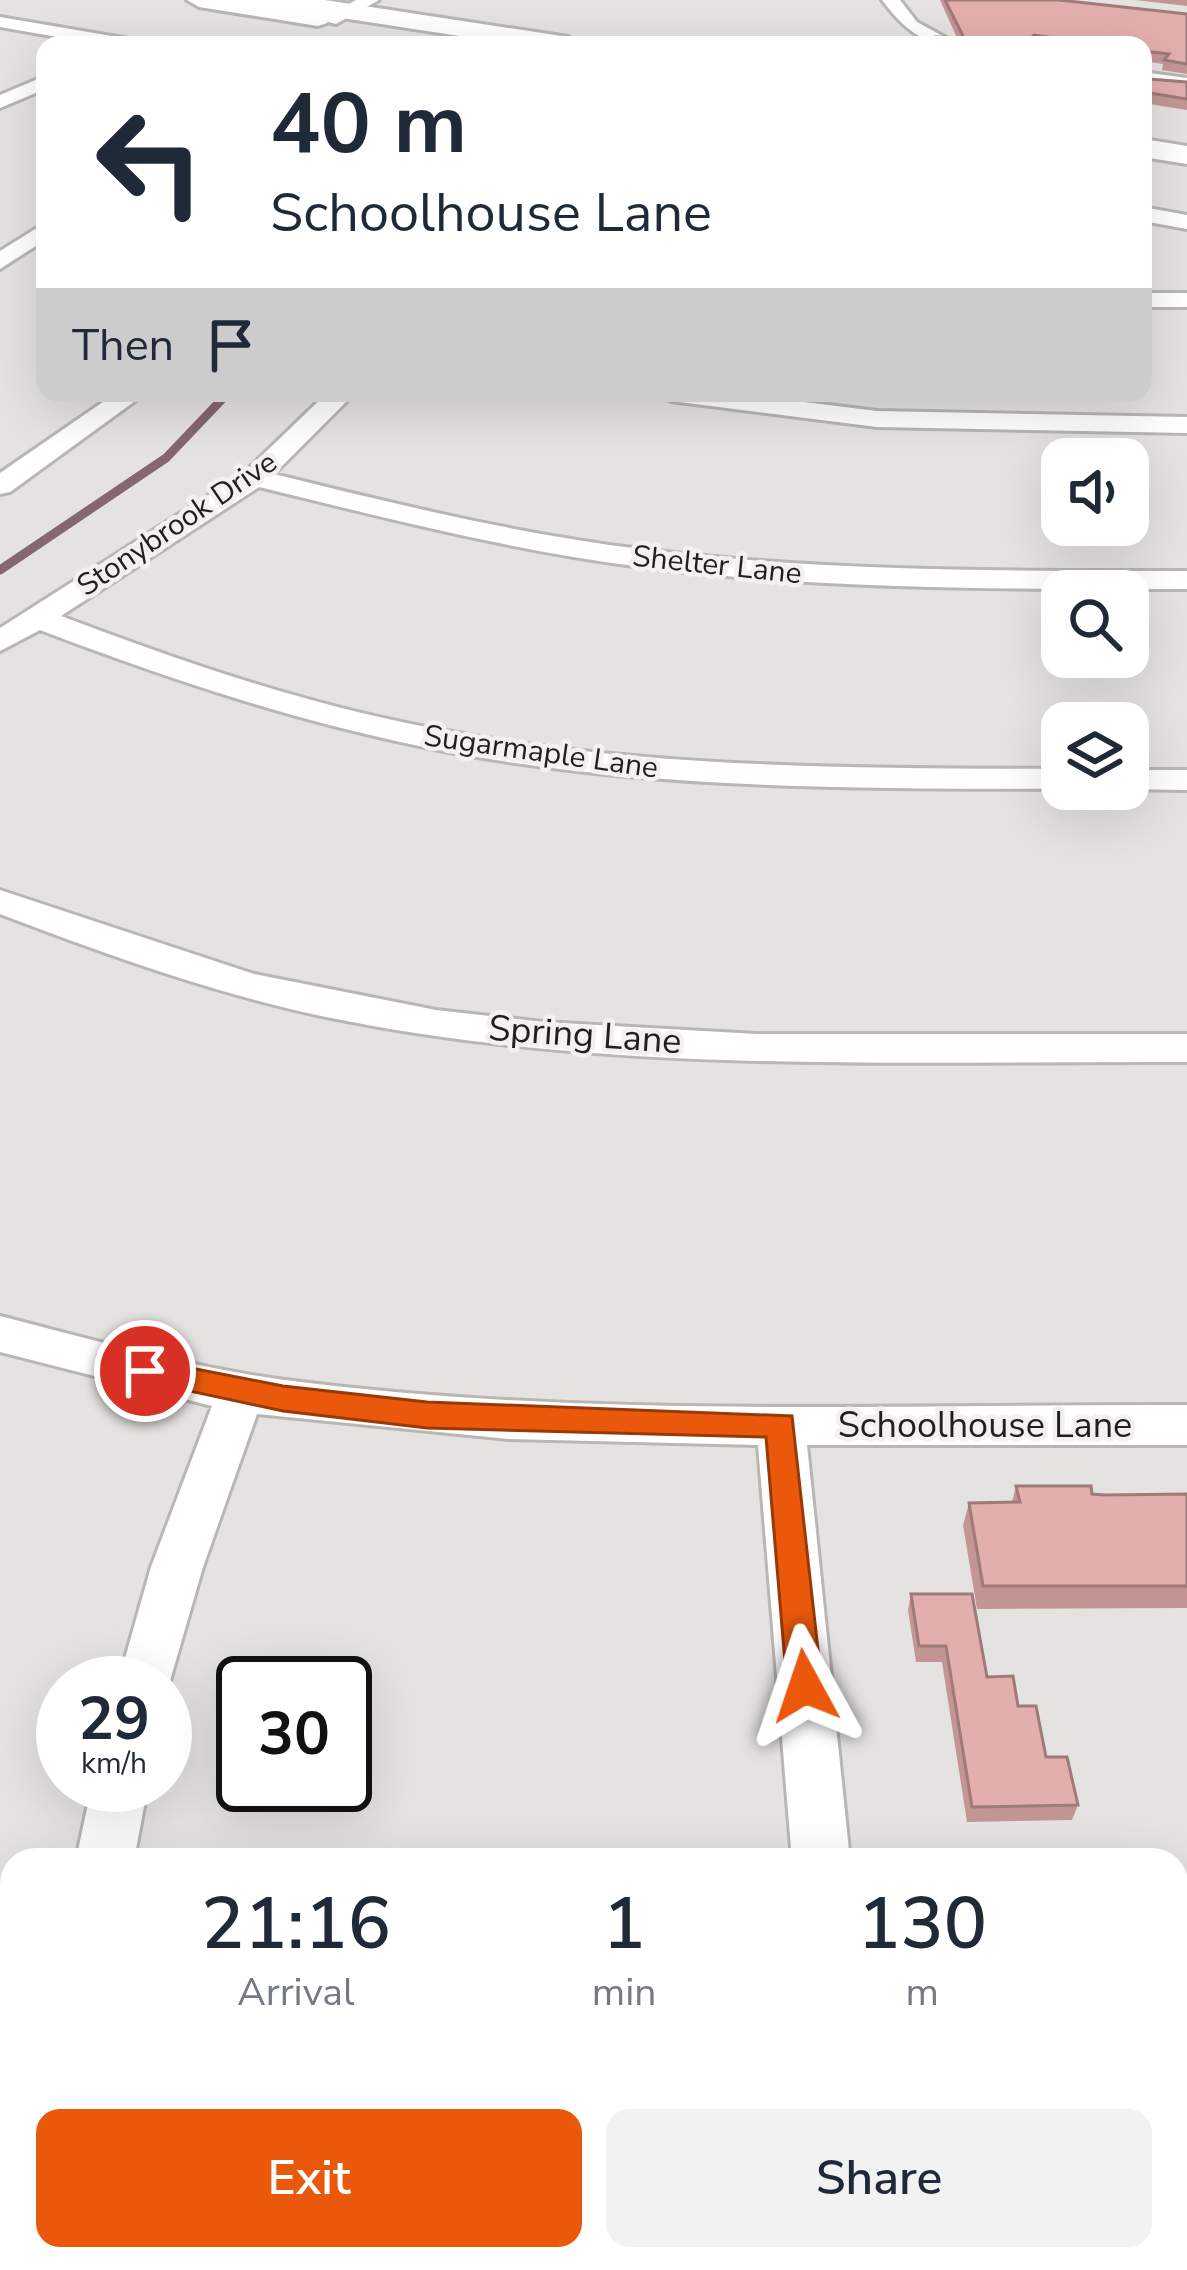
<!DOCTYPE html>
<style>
:root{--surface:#fff;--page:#f2f2f3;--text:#1f2937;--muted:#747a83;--accent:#ea580c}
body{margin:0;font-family:"Nunito Sans",sans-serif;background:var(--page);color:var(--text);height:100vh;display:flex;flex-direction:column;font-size:45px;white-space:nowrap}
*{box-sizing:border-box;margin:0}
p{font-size:39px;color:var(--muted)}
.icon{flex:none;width:66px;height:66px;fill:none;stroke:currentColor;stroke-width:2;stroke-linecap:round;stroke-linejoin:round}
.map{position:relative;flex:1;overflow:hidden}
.panel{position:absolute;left:0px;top:1848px;width:1188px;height:423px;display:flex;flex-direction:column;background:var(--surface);border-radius:36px 36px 0 0;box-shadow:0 12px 48px #0002}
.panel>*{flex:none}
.guide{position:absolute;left:36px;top:36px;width:1116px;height:366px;border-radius:24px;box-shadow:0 12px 48px #0002;background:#fff;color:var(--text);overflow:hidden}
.tools{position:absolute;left:1041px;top:438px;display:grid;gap:24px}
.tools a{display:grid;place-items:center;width:108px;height:108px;border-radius:24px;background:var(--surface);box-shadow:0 12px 48px #0002;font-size:60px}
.speed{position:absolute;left:36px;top:1656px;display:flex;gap:24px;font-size:60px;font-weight:700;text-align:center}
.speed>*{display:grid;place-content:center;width:156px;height:156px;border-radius:50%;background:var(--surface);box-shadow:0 12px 48px #0002;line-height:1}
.speed small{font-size:30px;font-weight:400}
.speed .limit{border:6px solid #111;border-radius:18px;background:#fff;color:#111}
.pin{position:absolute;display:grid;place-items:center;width:102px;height:102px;color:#fff;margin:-51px;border:6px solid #fff;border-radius:50%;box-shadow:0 3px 12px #0007}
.me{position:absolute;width:132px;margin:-66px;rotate:355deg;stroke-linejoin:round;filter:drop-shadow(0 0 9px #0008)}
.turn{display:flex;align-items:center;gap:42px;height:252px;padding:0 36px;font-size:54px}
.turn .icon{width:156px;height:156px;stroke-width:2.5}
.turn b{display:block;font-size:84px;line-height:102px}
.then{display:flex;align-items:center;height:114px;padding:0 36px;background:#0003;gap:24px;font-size:45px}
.eta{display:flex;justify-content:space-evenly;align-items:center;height:204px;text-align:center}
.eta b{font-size:72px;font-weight:600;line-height:84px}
.cta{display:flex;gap:24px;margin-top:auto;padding:24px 36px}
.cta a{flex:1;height:138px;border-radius:24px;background:var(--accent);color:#fff;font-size:48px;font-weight:600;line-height:138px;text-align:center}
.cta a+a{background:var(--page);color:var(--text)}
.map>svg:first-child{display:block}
</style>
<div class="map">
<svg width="1187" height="2270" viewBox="0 0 1187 2270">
<rect width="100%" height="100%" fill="#e5e3e1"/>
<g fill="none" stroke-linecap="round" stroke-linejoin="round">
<path stroke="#866673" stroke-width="9" d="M 0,570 L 166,458 L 228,393"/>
<g stroke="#b9b6b4" stroke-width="6">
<path id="minor" d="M 356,0 L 379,0 L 336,24 L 321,20 Z
M 882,0 L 900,0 L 917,22 L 959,45 C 922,45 904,29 882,0 Z
M 0,17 L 135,40 L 144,45 L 103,45 L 0,27 Z
M 1143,72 L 1187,78 L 1187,90 L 1143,84 Z
M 45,76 L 45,89 L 0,108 L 0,95 Z
M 1143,207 L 1187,215 L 1187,229 L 1143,221 Z
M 45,223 L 45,240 L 0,269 L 0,251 Z
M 1143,293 L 1187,293 L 1187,307 L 1143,307 Z
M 116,393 L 146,393 L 10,492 L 0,494 L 0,473 Z
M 327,393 L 355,393 L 274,474 C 395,504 517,534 641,549 C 822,572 1005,571 1187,571 L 1187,589 C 1005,589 823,590 642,567 C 513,551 386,518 259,487 L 61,616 C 180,661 301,703 426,727 C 635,769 850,768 1062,769 L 1062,789 C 850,788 633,790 424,747 C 292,720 166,678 40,630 L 0,651 L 0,628 L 245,472 Z
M 658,393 L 733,393 L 877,411 L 1187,417 L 1187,433 L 877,427 L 671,401 Z
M 1128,770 L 1187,770 L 1187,790 L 1123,789 L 1128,789 Z
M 0,890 L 254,974 L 436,1010 L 543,1022 L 757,1034 L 1187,1034 L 1187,1062 C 902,1061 612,1075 331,1018 C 218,995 108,955 0,914 Z
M 0,1316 C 94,1340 188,1367 285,1380 C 584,1419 886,1404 1187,1405 L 1187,1445 L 807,1445 L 850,1860 L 792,1860 L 758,1445 L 509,1439 L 257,1414 L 203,1567 L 165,1698 L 165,1683 L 118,1683 L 151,1567 L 212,1406 L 0,1352 Z
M 92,1785 L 148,1785 L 134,1860 L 76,1860 Z
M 22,2259 L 88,2259 L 87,2270 L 21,2270 Z
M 819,2259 L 885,2259 L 886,2270 L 820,2270 Z"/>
</g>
<g stroke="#b9b6b4" stroke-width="6">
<path id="secondary" d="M 187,0 L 325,0 L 568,37 L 581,45 L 518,45 L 329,16 L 327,23 L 318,26 L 199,7 Z
M 1143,139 L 1187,146 L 1187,164 L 1143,157 Z"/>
</g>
<use href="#minor" fill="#fff" fill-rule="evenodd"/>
<use href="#secondary" fill="#fff" fill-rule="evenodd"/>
</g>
<path fill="#c39694" d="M 940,0 L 1059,0 L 1187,14 L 1187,74 L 1162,70 L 1163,64 L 1143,61 L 1143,45 L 910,45 L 957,38 Z
M 1135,0 L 1187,0 L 1187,6 Z
M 1187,82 L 1187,110 L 1143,103 L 1143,87 Z
M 1016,1486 L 1092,1494 L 1187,1494 L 1187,1608 L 977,1609 L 963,1525 L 969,1503 L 1012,1502 Z
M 911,1594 L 987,1677 L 1018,1706 L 1046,1757 L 1078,1805 L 1072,1820 L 967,1822 L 942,1662 L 916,1662 L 908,1610 Z"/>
<path fill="#e3afac" stroke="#9f7a78" stroke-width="3" d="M 945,0 L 1059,0 L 1187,14 L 1187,64 L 1164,60 L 1169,54 L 1143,51 L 1143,45 L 1105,45 L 1034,35 L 1022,45 L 910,45 L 936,37 L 964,38 Z
M 1149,79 L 1187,82 L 1187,99 L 1143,92 L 1143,87 Z
M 1016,1486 L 1091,1486 L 1092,1494 L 1105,1495 L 1187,1494 L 1187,1586 L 983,1586 L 969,1503 L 1020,1502 Z
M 911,1594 L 972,1594 L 987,1677 L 1013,1676 L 1018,1706 L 1036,1706 L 1046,1757 L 1067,1757 L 1078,1805 L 972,1807 L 946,1646 L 919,1646 Z"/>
<path fill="#ea580c" stroke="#983908" stroke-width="3" d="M 145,1359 L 283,1386 L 427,1402 L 792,1416 L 822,1686 L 817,1697 L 805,1702 L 792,1697 L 787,1686 L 766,1437 L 427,1428 L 283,1411 L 134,1379 L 130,1371 L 134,1362 Z"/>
<g text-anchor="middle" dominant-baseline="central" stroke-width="9" stroke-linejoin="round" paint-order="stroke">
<g font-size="30" fill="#201f1f" stroke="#f3f0ee">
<text transform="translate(177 524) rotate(-34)">Stonybrook Drive</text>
<text transform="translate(717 565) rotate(6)">Shelter Lane</text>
<text transform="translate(541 752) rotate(8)">Sugarmaple Lane</text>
</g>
<g font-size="36" fill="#201f1f" stroke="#f3f0ee">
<text transform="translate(585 1035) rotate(4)">Spring Lane</text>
<text x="985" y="1425">Schoolhouse Lane</text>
</g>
</g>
</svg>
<div class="tools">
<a><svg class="icon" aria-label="sound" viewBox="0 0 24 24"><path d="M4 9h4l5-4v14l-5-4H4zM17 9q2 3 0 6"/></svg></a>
<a><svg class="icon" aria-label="search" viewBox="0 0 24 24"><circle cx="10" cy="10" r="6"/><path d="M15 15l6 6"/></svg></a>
<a><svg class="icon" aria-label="layers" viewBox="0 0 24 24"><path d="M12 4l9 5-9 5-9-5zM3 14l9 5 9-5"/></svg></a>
</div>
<div class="speed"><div>29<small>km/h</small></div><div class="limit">30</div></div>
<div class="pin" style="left:145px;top:1371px;background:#d93025"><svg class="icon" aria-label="arrive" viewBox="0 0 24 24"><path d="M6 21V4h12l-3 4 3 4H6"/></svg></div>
<svg class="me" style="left:805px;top:1686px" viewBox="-20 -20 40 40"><path d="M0-17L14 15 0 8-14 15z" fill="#ea580c" stroke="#fff" stroke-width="4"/></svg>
<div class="guide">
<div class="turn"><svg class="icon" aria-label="left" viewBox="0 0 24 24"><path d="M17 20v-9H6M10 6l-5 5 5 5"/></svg><div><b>40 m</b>Schoolhouse Lane</div></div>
<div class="then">Then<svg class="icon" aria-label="arrive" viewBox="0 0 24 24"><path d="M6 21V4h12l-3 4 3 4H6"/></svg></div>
</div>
<section class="panel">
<div class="eta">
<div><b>21:16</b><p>Arrival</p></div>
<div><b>1</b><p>min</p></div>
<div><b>130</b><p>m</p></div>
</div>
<div class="cta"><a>Exit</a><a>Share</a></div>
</section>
</div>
